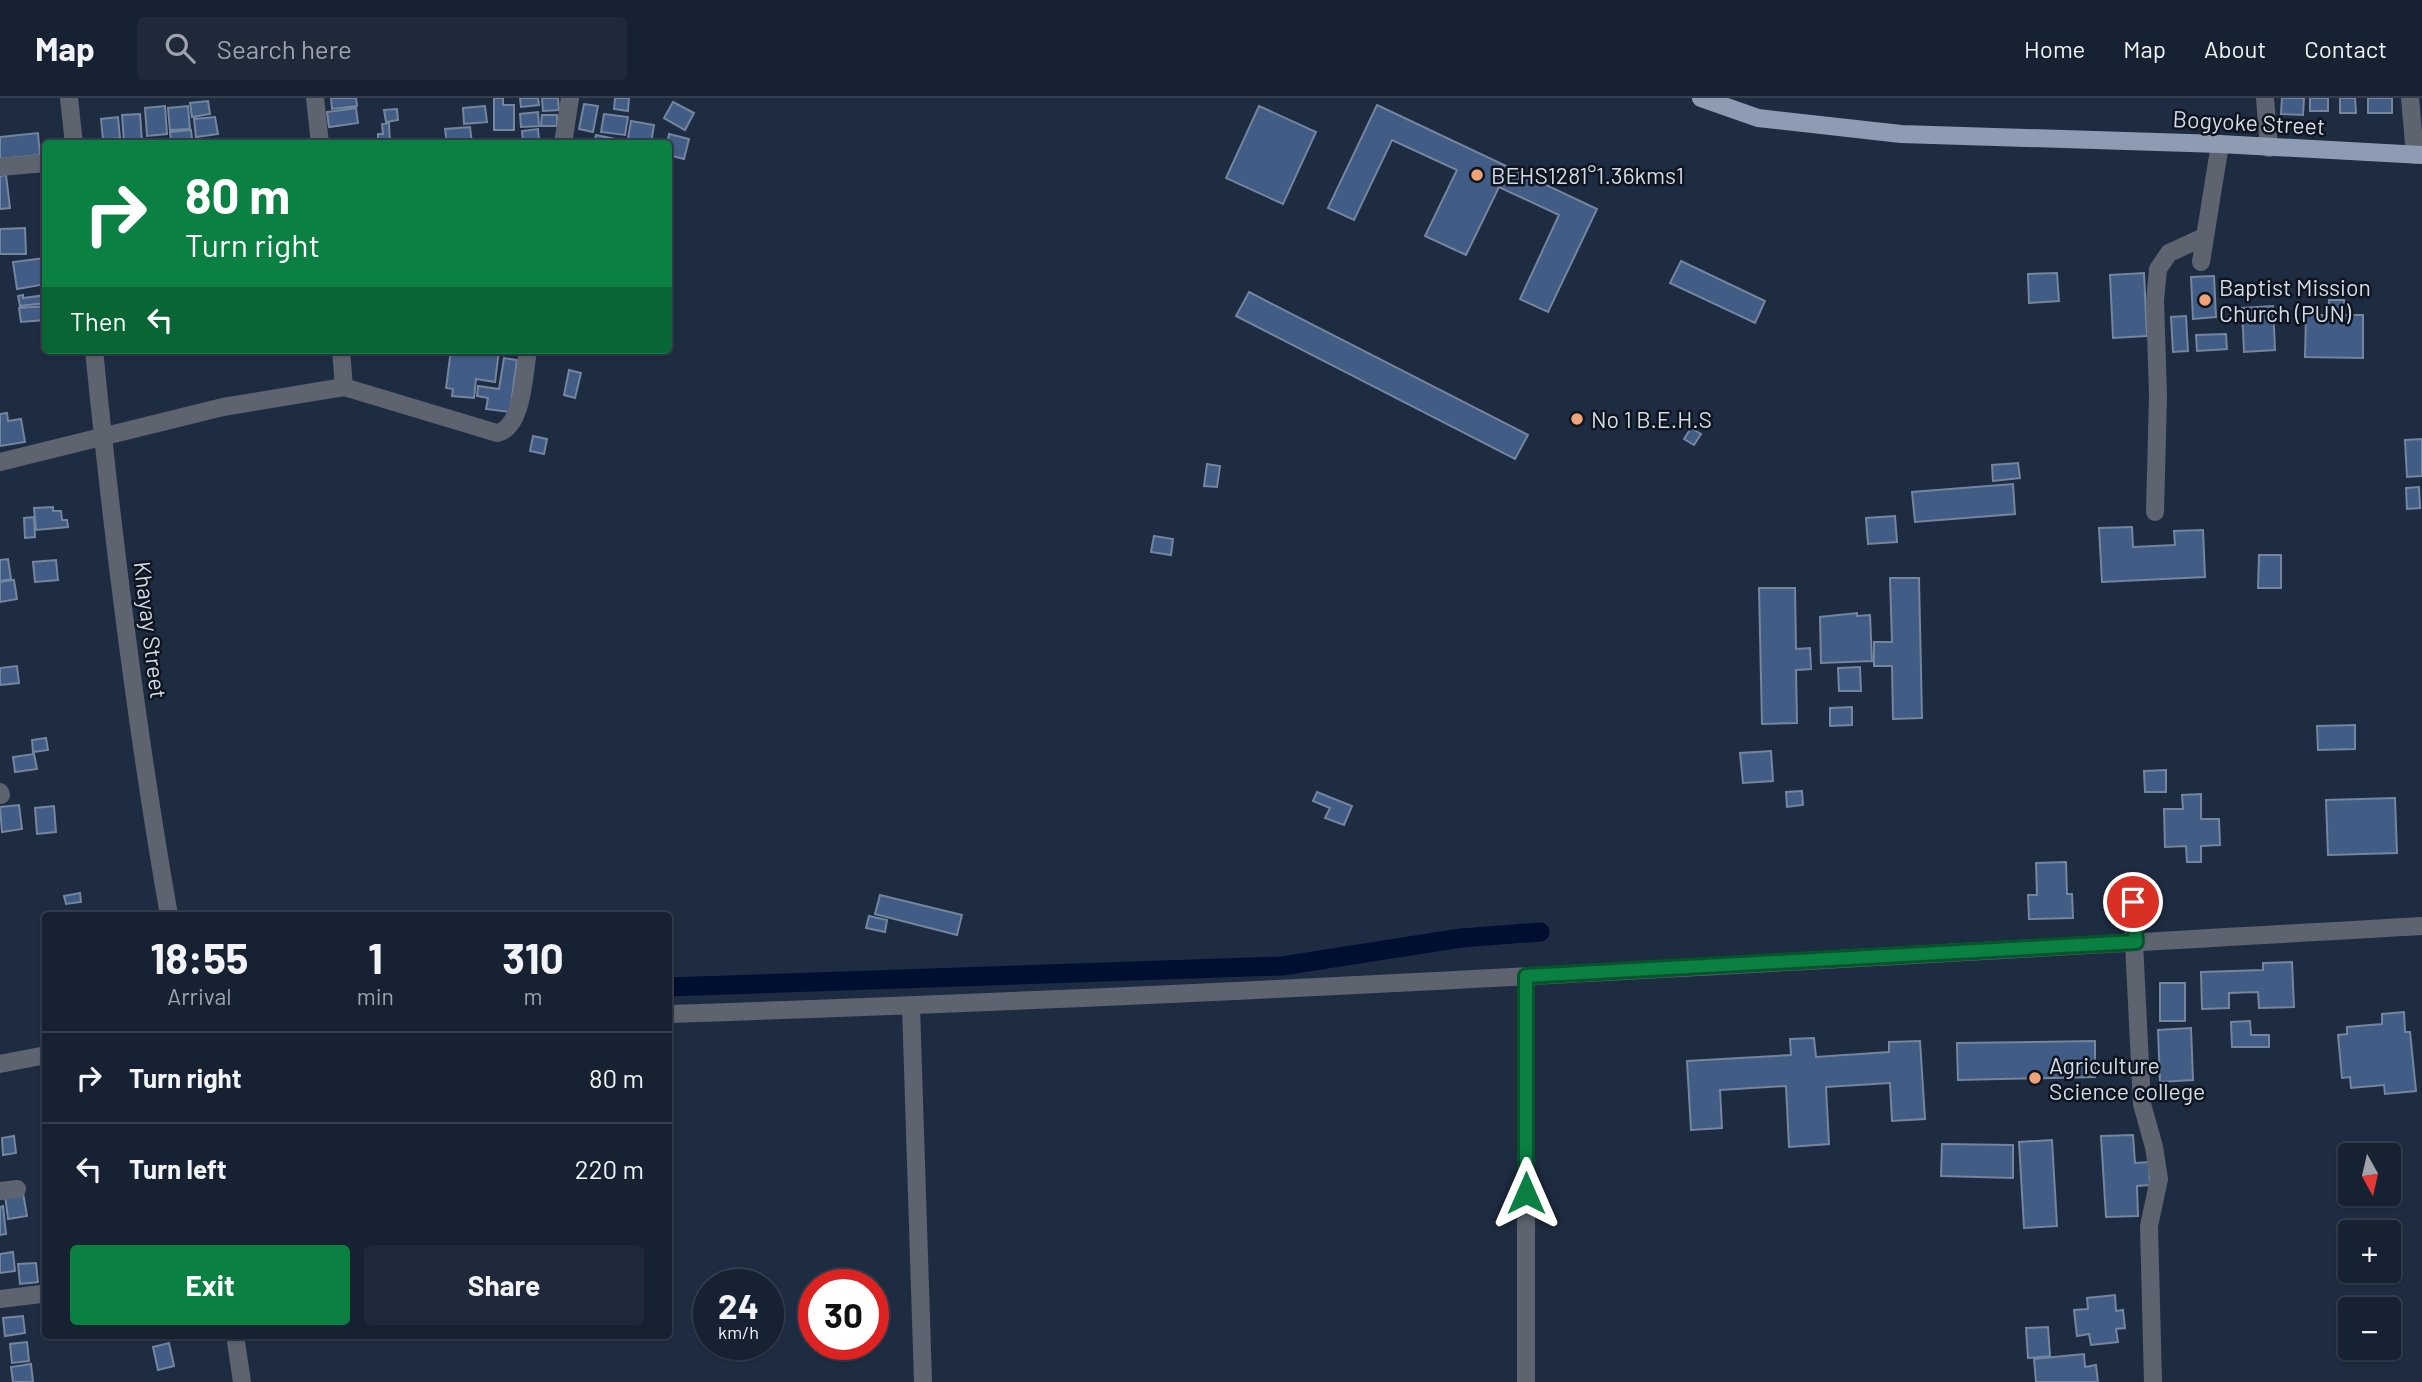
<!DOCTYPE html>
<meta charset="utf-8">
<style>
:root{--surface:#162132;--page:#1f293a;--text:#f1f3f6;--muted:#9ea3ac;--line:#353e4d;--accent:#0b8043}
body{margin:0;font-family:Barlow,sans-serif;background:var(--page);color:var(--text);height:100vh;display:flex;flex-direction:column;font-size:26px;white-space:nowrap}
*{box-sizing:border-box;margin:0}
p{font-size:23px;color:var(--muted)}
.icon{flex:none;width:38px;height:38px;fill:none;stroke:currentColor;stroke-width:2;stroke-linecap:round;stroke-linejoin:round}
.map{position:relative;flex:1;overflow:hidden}
.panel{position:absolute;left:42px;top:814px;width:630px;height:427px;display:flex;flex-direction:column;background:var(--surface);border-radius:7px;box-shadow:0 2px 5px #0004,0 0 0 2px var(--line)}
.panel>*{flex:none}
.hud{position:absolute;left:42px;top:42px;width:630px;height:214px;border-radius:7px;box-shadow:0 2px 5px #0004,0 0 0 2px var(--line);background:#0b8043;color:#fff;overflow:hidden}
.needle{width:46px;rotate:172deg}
.fabs{position:absolute;left:2338px;top:1045px;display:grid;gap:14px}
.fabs a{display:grid;place-items:center;width:63px;height:63px;border-radius:7px;background:var(--surface);box-shadow:0 2px 5px #0004,0 0 0 2px var(--line);font-size:35px}
.speed{position:absolute;left:693px;top:1171px;display:flex;gap:14px;font-size:35px;font-weight:700;text-align:center}
.speed>*{display:grid;place-content:center;width:91px;height:91px;border-radius:50%;background:var(--surface);box-shadow:0 2px 5px #0004,0 0 0 2px var(--line);line-height:1}
.speed small{font-size:18px;font-weight:400}
.speed .limit{border:10px solid #d22;background:#fff;color:#111}
.pin{position:absolute;display:grid;place-items:center;width:60px;height:60px;color:#fff;margin:-30px;border:4px solid #fff;border-radius:50%;box-shadow:0 2px 7px #0007}
.me{position:absolute;width:77px;margin:-38px;rotate:0deg;stroke-linejoin:round;filter:drop-shadow(0 0 5px #0008)}
.turn{display:flex;align-items:center;gap:24px;height:147px;padding:0 28px;font-size:32px}
.turn .icon{width:91px;height:91px;stroke-width:2.5}
.turn b{display:block;font-size:49px;line-height:60px}
.then{display:flex;align-items:center;height:66px;padding:0 28px;background:#0003;gap:14px;font-size:26px}
.eta{display:flex;justify-content:space-evenly;align-items:center;height:119px;text-align:center}
.eta b{font-size:42px;font-weight:700;line-height:49px}
.button{display:flex;gap:14px;margin-top:auto;padding:14px 28px}
.button a{flex:1;height:80px;border-radius:7px;background:var(--accent);color:#fff;font-size:28px;font-weight:700;line-height:80px;text-align:center}
.button a+a{background:var(--page);color:var(--text)}
ul{padding:0;list-style:none}
li{display:flex;align-items:center;gap:21px;height:91px;padding:0 28px;border-top:2px solid var(--line)}
li div{flex:1}
li b{display:block;font-size:26px}
li em{font-style:normal}
header{display:flex;align-items:center;gap:42px;box-sizing:border-box;height:98px;padding:0 35px;background:var(--surface);border-bottom:2px solid var(--line)}
header strong{font-size:33px}
nav{display:flex;gap:38px;margin-inline-start:auto;font-size:24px}
.search{width:490px;height:63px;background:var(--page);display:flex;align-items:center;gap:18px;box-sizing:border-box;padding:0 24px;border-radius:7px;color:var(--muted);font-size:26px}
.map>svg:first-child{display:block}
</style>
<header>
<strong>Map</strong>
<div class="search"><svg class="icon" aria-label="search" viewBox="0 0 24 24"><circle cx="10" cy="10" r="6"/><path d="M15 15l6 6"/></svg>Search here</div>
<nav><a>Home</a><a>Map</a><a>About</a><a>Contact</a></nav>
</header>
<div class="map">
<svg width="2422" height="1284" viewBox="0 0 2422 1284">
<rect width="100%" height="100%" fill="#1e2c42"/>
<g fill="none" stroke-linecap="round" stroke-linejoin="round">
<path stroke="#000e30" stroke-width="19" d="M 668,889 L 1282,868 L 1461,840 L 1540,834"/>
</g>
<path fill="#415c85" stroke="#74859e" stroke-width="2" d="M 331,0 L 356,0 L 357,8 L 332,11 Z
M 494,0 L 503,0 L 503,7 L 514,7 L 514,32 L 494,32 Z
M 520,0 L 538,0 L 539,7 L 521,9 Z
M 542,0 L 558,0 L 559,12 L 543,13 Z
M 615,0 L 629,0 L 628,13 L 614,11 Z
M 2282,0 L 2304,0 L 2303,17 L 2281,16 Z
M 2310,0 L 2328,0 L 2328,13 L 2310,13 Z
M 2340,0 L 2355,0 L 2356,15 L 2340,15 Z
M 2368,0 L 2392,0 L 2392,15 L 2368,15 Z
M 208,3 L 210,16 L 192,19 L 190,5 Z
M 673,4 L 694,15 L 685,32 L 664,20 Z
M 584,6 L 598,8 L 593,34 L 579,31 Z
M 1377,7 L 1597,111 L 1548,214 L 1520,201 L 1559,117 L 1499,89 L 1466,157 L 1425,138 L 1457,72 L 1392,42 L 1354,122 L 1328,110 Z
M 165,8 L 167,36 L 147,38 L 145,10 Z
M 188,8 L 190,31 L 170,32 L 168,10 Z
M 485,8 L 487,24 L 464,26 L 463,10 Z
M 1259,8 L 1316,34 L 1283,106 L 1226,80 Z
M 356,10 L 358,25 L 329,29 L 327,14 Z
M 397,11 L 398,22 L 386,24 L 384,12 Z
M 538,14 L 539,28 L 521,29 L 520,16 Z
M 140,16 L 142,44 L 124,45 L 122,17 Z
M 604,16 L 628,19 L 625,37 L 601,34 Z
M 542,17 L 557,17 L 557,28 L 541,28 Z
M 118,19 L 120,40 L 103,42 L 101,21 Z
M 215,19 L 218,36 L 196,39 L 194,21 Z
M 631,23 L 654,27 L 651,46 L 627,46 Z
M 389,25 L 390,46 L 378,46 L 378,36 L 383,36 L 382,26 Z
M 470,29 L 472,46 L 447,46 L 445,31 Z
M 538,31 L 539,42 L 523,44 L 522,33 Z
M 191,32 L 192,41 L 171,44 L 170,34 Z
M 38,35 L 40,57 L 0,61 L 0,39 Z
M 669,36 L 689,41 L 684,61 L 668,57 L 668,46 L 667,46 Z
M 596,37 L 616,41 L 615,46 L 594,46 Z
M 6,77 L 10,110 L 0,111 L 0,78 Z
M 25,130 L 26,156 L 0,156 L 0,131 Z
M 46,160 L 46,186 L 17,191 L 13,164 Z
M 1681,163 L 1765,203 L 1755,225 L 1670,185 Z
M 2057,175 L 2059,203 L 2029,205 L 2028,176 Z
M 2144,175 L 2147,238 L 2113,240 L 2110,177 Z
M 2214,178 L 2216,219 L 2193,221 L 2191,179 Z
M 1249,194 L 1528,337 L 1515,361 L 1236,218 Z
M 23,197 L 23,200 L 46,197 L 46,205 L 20,208 L 18,198 Z
M 2329,202 L 2344,202 L 2344,217 L 2363,217 L 2363,260 L 2305,259 L 2306,217 L 2328,217 Z
M 46,208 L 46,222 L 21,224 L 19,210 Z
M 2273,208 L 2275,252 L 2244,254 L 2242,210 Z
M 2186,218 L 2188,253 L 2173,254 L 2171,219 Z
M 2226,236 L 2227,251 L 2197,253 L 2196,237 Z
M 451,252 L 499,252 L 495,284 L 476,281 L 474,300 L 452,298 L 453,291 L 446,290 Z
M 504,260 L 517,262 L 510,314 L 486,311 L 488,300 L 477,298 L 478,288 L 499,291 Z
M 569,272 L 581,275 L 575,300 L 564,297 Z
M 7,315 L 8,323 L 21,321 L 25,344 L 0,348 L 0,316 Z
M 1691,330 L 1701,336 L 1694,347 L 1684,341 Z
M 533,338 L 547,341 L 544,356 L 530,353 Z
M 2422,341 L 2422,378 L 2407,379 L 2405,342 Z
M 2018,365 L 2020,380 L 1993,383 L 1992,367 Z
M 1207,366 L 1220,368 L 1217,389 L 1204,388 Z
M 2013,386 L 2015,416 L 1915,424 L 1912,394 Z
M 2419,389 L 2420,410 L 2407,411 L 2406,390 Z
M 53,409 L 53,413 L 61,413 L 62,422 L 67,422 L 68,429 L 36,432 L 34,410 Z
M 1895,418 L 1897,444 L 1868,446 L 1866,420 Z
M 34,419 L 35,439 L 25,440 L 24,420 Z
M 2132,429 L 2133,449 L 2175,447 L 2174,433 L 2203,432 L 2205,479 L 2102,484 L 2099,430 Z
M 1154,438 L 1173,441 L 1171,457 L 1151,454 Z
M 2259,457 L 2281,457 L 2281,490 L 2258,490 Z
M 8,461 L 11,481 L 0,483 L 0,462 Z
M 56,462 L 58,482 L 35,484 L 33,464 Z
M 1890,480 L 1919,480 L 1922,620 L 1893,621 L 1892,568 L 1874,568 L 1874,544 L 1892,544 Z
M 14,482 L 17,501 L 0,504 L 0,484 Z
M 1759,490 L 1795,490 L 1796,551 L 1810,550 L 1811,571 L 1796,572 L 1797,625 L 1762,626 Z
M 1857,515 L 1857,518 L 1870,517 L 1872,563 L 1821,565 L 1820,519 Z
M 17,568 L 19,585 L 0,587 L 0,570 Z
M 1860,569 L 1861,593 L 1839,593 L 1838,570 Z
M 1852,609 L 1852,627 L 1830,628 L 1830,610 Z
M 2355,627 L 2355,651 L 2318,652 L 2317,628 Z
M 46,640 L 48,652 L 33,654 L 32,642 Z
M 1771,653 L 1773,683 L 1743,685 L 1740,655 Z
M 34,656 L 37,671 L 15,674 L 13,659 Z
M 2166,672 L 2166,694 L 2145,694 L 2144,673 Z
M 1802,693 L 1803,707 L 1787,709 L 1786,694 Z
M 1317,694 L 1352,708 L 1344,727 L 1325,720 L 1330,710 L 1313,703 Z
M 2201,696 L 2201,721 L 2219,721 L 2220,747 L 2201,748 L 2201,764 L 2187,764 L 2186,748 L 2165,749 L 2164,711 L 2183,711 L 2182,697 Z
M 2395,700 L 2397,755 L 2328,757 L 2326,702 Z
M 19,707 L 22,731 L 2,734 L 0,709 Z
M 54,708 L 56,734 L 37,736 L 35,710 Z
M 2066,764 L 2067,796 L 2072,796 L 2073,820 L 2029,821 L 2028,797 L 2037,797 L 2036,765 Z
M 80,795 L 81,804 L 66,806 L 64,798 Z
M 880,797 L 962,817 L 957,837 L 875,816 Z
M 869,818 L 887,822 L 885,834 L 866,830 Z
M 2292,864 L 2294,909 L 2259,910 L 2258,894 L 2229,895 L 2229,910 L 2202,911 L 2201,874 L 2263,872 L 2263,865 Z
M 2160,885 L 2185,885 L 2185,923 L 2160,923 Z
M 2404,914 L 2405,934 L 2410,934 L 2416,993 L 2385,996 L 2384,987 L 2351,990 L 2350,979 L 2342,980 L 2338,937 L 2347,936 L 2347,929 L 2382,926 L 2382,916 Z
M 2250,923 L 2251,937 L 2269,937 L 2269,949 L 2232,949 L 2231,924 Z
M 2191,930 L 2193,982 L 2160,984 L 2158,932 Z
M 1814,940 L 1816,959 L 1889,954 L 1889,944 L 1920,943 L 1925,1021 L 1892,1023 L 1890,985 L 1826,989 L 1829,1046 L 1789,1049 L 1786,988 L 1720,992 L 1722,1030 L 1691,1032 L 1687,963 L 1791,957 L 1790,941 Z
M 2095,943 L 2095,979 L 1958,982 L 1957,945 Z
M 2133,1037 L 2135,1065 L 2149,1064 L 2150,1087 L 2137,1088 L 2138,1118 L 2106,1119 L 2101,1038 Z
M 14,1038 L 16,1055 L 3,1057 L 2,1040 Z
M 2052,1042 L 2057,1128 L 2024,1130 L 2019,1044 Z
M 1942,1046 L 2013,1047 L 2013,1080 L 1941,1078 Z
M 23,1095 L 27,1118 L 8,1121 L 5,1097 Z
M 3,1108 L 6,1136 L 0,1137 L 0,1109 Z
M 13,1154 L 15,1173 L 0,1175 L 0,1156 Z
M 36,1165 L 38,1184 L 20,1186 L 18,1166 Z
M 2115,1197 L 2116,1213 L 2123,1212 L 2125,1230 L 2116,1231 L 2118,1244 L 2091,1247 L 2089,1236 L 2077,1238 L 2074,1212 L 2088,1211 L 2087,1200 Z
M 23,1218 L 25,1235 L 5,1238 L 3,1220 Z
M 2048,1229 L 2050,1258 L 2028,1260 L 2026,1230 Z
M 27,1244 L 29,1263 L 12,1265 L 10,1246 Z
M 169,1245 L 174,1268 L 158,1272 L 153,1249 Z
M 2084,1256 L 2085,1269 L 2096,1267 L 2098,1284 L 2036,1284 L 2034,1261 Z
M 31,1266 L 33,1284 L 13,1284 L 11,1269 Z"/>
<g fill="none" stroke-linecap="round" stroke-linejoin="round">
<path stroke="#5d646f" stroke-width="18" d="M 69,0 L 74,46
M 315,0 L 320,46
M 2265,0 L 2269,50
M 2410,0 L 2415,57
M 563,46 L 570,0
M 0,69 L 46,65
M 2201,164 L 2220,46
M 94,252 C 113,441 136,630 169,817
M 341,252 L 344,289
M 0,364 L 223,309 L 344,289 L 497,335 C 523,330 524,275 528,252
M 2155,414 L 2158,298 L 2155,203 L 2158,171 L 2169,155 L 2204,139
M 0,694 L 1,697
M 2131,784 L 2142,1006 L 2154,1049 L 2159,1081 L 2149,1128 L 2153,1284
M 911,908 L 923,1284
M 668,916 C 1253,897 1838,861 2422,828
M 0,966 L 46,957
M 0,1093 L 17,1091
M 0,1201 L 41,1196
M 235,1237 L 242,1284
M 1526,1284 L 1526,879"/>
<path stroke="#8d9cb2" stroke-width="18" d="M 1701,0 L 1758,20 L 1901,36 L 2220,46 L 2422,57"/>
</g>
<g fill="none" stroke-linecap="round" stroke-linejoin="round">
<g stroke="#07532c" stroke-width="18">
<path id="route" d="M 1526,1095 L 1526,878 L 2136,844 L 2133,804"/>
</g>
<use href="#route" stroke="#0b8043" stroke-width="12"/>
</g>
<g fill="#f0a279" stroke="#0e151e" stroke-width="2.5">
<circle cx="1477" cy="77" r="7"/>
<circle cx="2205" cy="202" r="7"/>
<circle cx="1577" cy="321" r="7"/>
<circle cx="2035" cy="980" r="7"/>
</g>
<g text-anchor="middle" dominant-baseline="central" stroke-width="5" stroke-linejoin="round" paint-order="stroke">
<g font-size="23" fill="#d2dcea" stroke="#0e151e">
<text transform="translate(2249 24) rotate(3)">Bogyoke Street</text>
<text transform="translate(151 532) rotate(83)">Khayay Street</text>
</g>
<g font-size="23" fill="#d2dcea" stroke="#0e151e" text-anchor="start">
<text x="1491" y="77">BEHS1281°1.36kms1</text>
<text x="2219" y="189">Baptist Mission<tspan x="2219" dy="26">Church (PUN)</tspan></text>
<text x="1591" y="321">No 1 B.E.H.S</text>
<text x="2049" y="967">Agriculture<tspan x="2049" dy="26">Science college</tspan></text>
</g>
</g>
</svg>
<div class="fabs">
<a><svg class="needle" viewBox="-14 -14 28 28"><path d="M0-13l5 13h-10z" fill="#e53935"/><path d="M0 13l5-13h-10z" fill="#9ea3ac"/></svg></a>
<a>+</a>
<a>−</a>
</div>
<div class="speed"><div>24<small>km/h</small></div><div class="limit">30</div></div>
<div class="pin" style="left:2133px;top:804px;background:#d93025"><svg class="icon" aria-label="arrive" viewBox="0 0 24 24"><path d="M6 21V4h12l-3 4 3 4H6"/></svg></div>
<svg class="me" style="left:1526px;top:1095px" viewBox="-20 -20 40 40"><path d="M0-17L14 15 0 8-14 15z" fill="#0b8043" stroke="#fff" stroke-width="4"/></svg>
<div class="hud">
<div class="turn"><svg class="icon" aria-label="right" viewBox="0 0 24 24"><path d="M7 20v-9h11M14 6l5 5-5 5"/></svg><div><b>80 m</b>Turn right</div></div>
<div class="then">Then<svg class="icon" aria-label="left" viewBox="0 0 24 24"><path d="M17 20v-9H6M10 6l-5 5 5 5"/></svg></div>
</div>
<section class="panel">
<div class="eta">
<div><b>18:55</b><p>Arrival</p></div>
<div><b>1</b><p>min</p></div>
<div><b>310</b><p>m</p></div>
</div>
<ul>
<li><svg class="icon" aria-label="right" viewBox="0 0 24 24"><path d="M7 20v-9h11M14 6l5 5-5 5"/></svg><div><b>Turn right</b></div><em>80 m</em></li>
<li><svg class="icon" aria-label="left" viewBox="0 0 24 24"><path d="M17 20v-9H6M10 6l-5 5 5 5"/></svg><div><b>Turn left</b></div><em>220 m</em></li>
</ul>
<div class="button"><a>Exit</a><a>Share</a></div>
</section>
</div>
